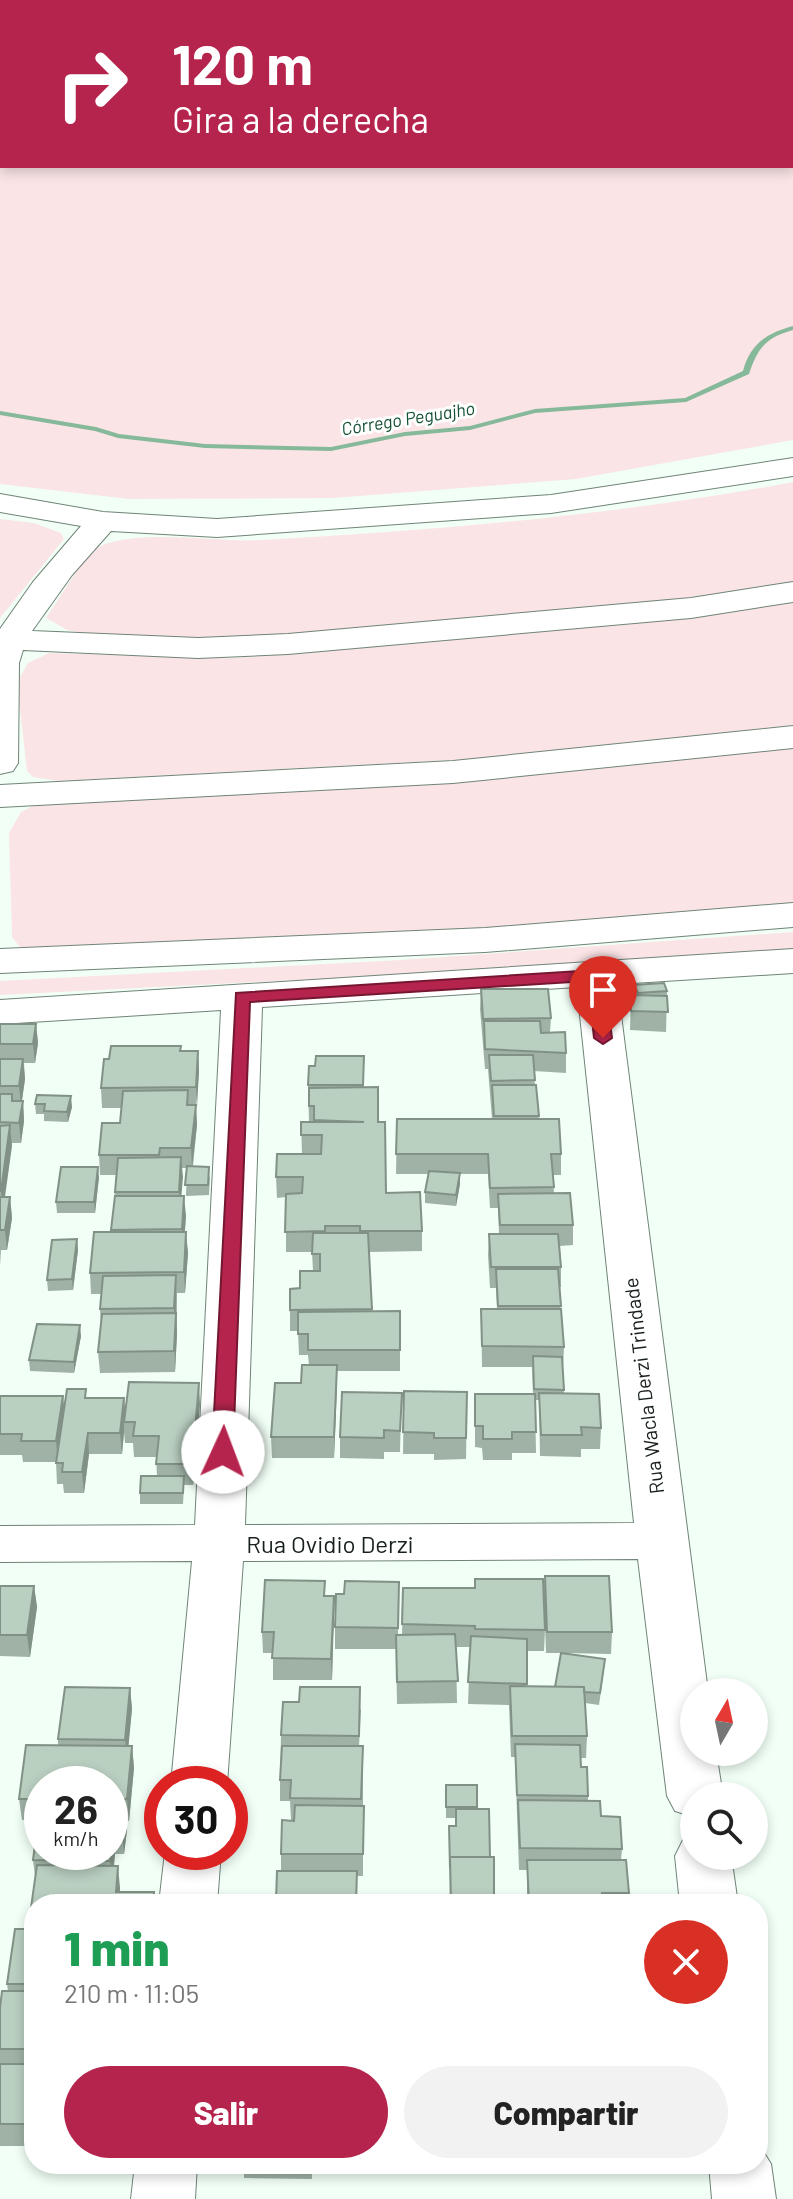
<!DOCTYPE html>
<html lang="es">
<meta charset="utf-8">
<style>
:root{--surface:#fff;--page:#f2f2f2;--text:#222;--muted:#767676;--accent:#b5244c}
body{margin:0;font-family:Barlow,sans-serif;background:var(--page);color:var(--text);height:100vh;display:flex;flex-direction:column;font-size:30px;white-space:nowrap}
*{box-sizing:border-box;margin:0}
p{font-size:26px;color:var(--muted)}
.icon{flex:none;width:44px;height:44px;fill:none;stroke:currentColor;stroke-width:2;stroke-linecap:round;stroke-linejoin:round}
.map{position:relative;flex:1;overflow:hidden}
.details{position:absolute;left:24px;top:1894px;width:744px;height:280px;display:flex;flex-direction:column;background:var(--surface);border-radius:32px;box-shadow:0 4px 12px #0003}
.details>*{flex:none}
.guide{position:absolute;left:0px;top:0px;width:794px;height:168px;box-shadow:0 4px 12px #0003;background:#b5244c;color:#fff;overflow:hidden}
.needle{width:52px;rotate:9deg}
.controls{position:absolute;left:680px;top:1678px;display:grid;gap:16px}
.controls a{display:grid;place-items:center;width:88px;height:88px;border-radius:50%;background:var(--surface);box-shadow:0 4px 12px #0003;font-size:40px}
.speed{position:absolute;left:24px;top:1766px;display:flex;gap:16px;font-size:40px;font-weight:700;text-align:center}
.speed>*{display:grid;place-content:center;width:104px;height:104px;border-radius:50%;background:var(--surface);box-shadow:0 4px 12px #0003;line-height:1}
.speed small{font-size:20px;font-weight:400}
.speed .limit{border:12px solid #d22;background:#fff;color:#111}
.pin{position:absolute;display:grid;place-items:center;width:68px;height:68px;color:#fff;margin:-82px -34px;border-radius:50% 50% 50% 0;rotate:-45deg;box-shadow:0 0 8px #0007}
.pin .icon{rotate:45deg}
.me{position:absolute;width:88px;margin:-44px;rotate:2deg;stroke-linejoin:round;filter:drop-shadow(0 0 6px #0008)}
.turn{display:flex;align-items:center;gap:28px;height:168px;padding:0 40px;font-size:36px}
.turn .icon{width:104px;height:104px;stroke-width:2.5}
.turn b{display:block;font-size:56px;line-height:68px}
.round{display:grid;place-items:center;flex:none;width:84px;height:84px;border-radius:42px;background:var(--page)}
.headline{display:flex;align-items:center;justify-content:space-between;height:136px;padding:0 40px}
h1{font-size:48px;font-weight:800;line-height:60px;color:#1e9e55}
.action{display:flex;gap:16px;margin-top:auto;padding:16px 40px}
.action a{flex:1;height:92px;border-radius:48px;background:var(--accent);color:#fff;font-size:32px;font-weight:800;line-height:92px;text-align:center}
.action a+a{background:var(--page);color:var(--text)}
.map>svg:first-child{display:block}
</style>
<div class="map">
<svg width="793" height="2199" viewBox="0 0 793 2199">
<rect width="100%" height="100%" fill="#f1fff6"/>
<path fill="#fbe4e6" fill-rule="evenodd" d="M 0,0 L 793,0 L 793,440 L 576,479 L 333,498 L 129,499 L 0,484 ZM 2,2 L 792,2 L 792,166 L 2,166 Z
M 793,482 L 793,583 L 566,614 L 228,638 L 99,636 L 67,630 L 46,618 C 59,600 83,555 101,546 C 140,528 219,543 263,540 C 440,530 619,515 793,482 Z
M 0,519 L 34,523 L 61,533 L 64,539 L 0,618 Z
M 793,601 L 793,725 L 490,758 L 59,781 L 33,777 L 27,771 L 17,682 L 28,663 L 49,653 L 231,658 L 289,654 L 711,614 Z
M 793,748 L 793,903 L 527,928 L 38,954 L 20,947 L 12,937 L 9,833 L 21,812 L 37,804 L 504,777 Z
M 793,932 L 793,955 L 0,995 L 0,981 L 401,960 Z"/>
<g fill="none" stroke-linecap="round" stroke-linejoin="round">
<path fill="#86b999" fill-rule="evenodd" d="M 793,326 L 793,330 C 765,338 758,348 749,374 L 686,402 L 535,413 L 470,430 L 405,436 L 331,451 L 205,448 L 118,438 L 95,431 L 0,415 L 0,411 L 96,427 L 119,434 L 205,444 L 331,447 L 405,432 L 470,426 L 535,409 L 685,398 L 743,371 C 750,344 767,333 793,326 Z"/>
<g stroke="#6f8476" stroke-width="2">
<path id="street" d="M 793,458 L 793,476 L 551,513 L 217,537 L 111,531 L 72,575 L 32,631 L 198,638 L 288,634 L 691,598 L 793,582 L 793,602 L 691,618 L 288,654 L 198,658 L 23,650 L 19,663 L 18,763 L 13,771 L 0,774 L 0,629 L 33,582 L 81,526 L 0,512 L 0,494 L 103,512 L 217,519 L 551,495 Z
M 793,726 L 793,748 L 453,783 L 0,807 L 0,785 L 453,761 Z
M 793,903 L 793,927 L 485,952 L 0,973 L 0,949 L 485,928 Z
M 793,949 L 793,973 L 617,984 L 708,1692 L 694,1692 L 694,1752 L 716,1752 L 723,1796 L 694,1796 L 694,1817 L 675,1811 L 667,1796 L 638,1559 L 243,1561 L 227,1784 L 171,1784 L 192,1561 L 0,1562 L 0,1526 L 195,1525 L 221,1010 L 0,1024 L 0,1000 ZM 577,987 L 634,1523 L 245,1525 L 262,1007 Z
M 694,1837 L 694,1856 L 731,1856 L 738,1904 L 680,1904 L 675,1856 L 683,1840 Z
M 165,1852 L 221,1852 L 217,1904 L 159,1904 Z
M 758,2143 L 771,2164 L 776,2199 L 712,2199 L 709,2164 L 758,2164 Z
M 135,2164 L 197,2164 L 195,2199 L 131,2199 Z"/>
</g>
<use href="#street" fill="#fff" fill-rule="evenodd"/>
</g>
<path fill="#9fb2a5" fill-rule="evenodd" d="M 634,985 L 667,991 L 666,1032 L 630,1030 L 631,995 L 634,995 Z
M 481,989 L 551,1018 L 550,1032 L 566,1053 L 566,1073 L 534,1071 L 535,1085 L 539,1119 L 561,1154 L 561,1175 L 553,1175 L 554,1193 L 573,1225 L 573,1245 L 560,1246 L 561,1267 L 561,1287 L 559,1287 L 564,1347 L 563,1368 L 564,1394 L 601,1428 L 600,1449 L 581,1449 L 581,1457 L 540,1456 L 539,1400 L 535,1400 L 536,1453 L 512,1453 L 512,1460 L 483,1460 L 482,1448 L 475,1447 L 475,1394 L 533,1394 L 532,1367 L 482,1367 L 481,1309 L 497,1309 L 496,1288 L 490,1288 L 488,1255 L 489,1234 L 499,1234 L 498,1208 L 490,1208 L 488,1174 L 460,1174 L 460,1184 L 456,1206 L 425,1203 L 425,1192 L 428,1174 L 396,1174 L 397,1119 L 492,1119 L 488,1069 L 485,1069 L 480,1009 Z
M 0,1024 L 36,1024 L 38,1043 L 35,1063 L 24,1063 L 25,1079 L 22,1101 L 23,1101 L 24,1121 L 21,1143 L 12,1143 L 4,1197 L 10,1197 L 12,1218 L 7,1250 L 1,1250 L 0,1266 Z
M 181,1051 L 198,1051 L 199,1071 L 196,1107 L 197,1125 L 193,1166 L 210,1177 L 209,1195 L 186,1196 L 187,1168 L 182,1168 L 181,1196 L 186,1216 L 185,1232 L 188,1253 L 185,1293 L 177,1293 L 176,1316 L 177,1334 L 175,1372 L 100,1373 L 98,1352 L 101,1325 L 100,1309 L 101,1294 L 91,1294 L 90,1273 L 112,1232 L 116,1175 L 100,1175 L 99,1155 L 120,1123 L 121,1108 L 102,1108 L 101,1088 Z
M 364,1056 L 364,1087 L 378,1122 L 386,1193 L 422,1231 L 422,1251 L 369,1252 L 372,1312 L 400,1311 L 400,1371 L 337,1371 L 334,1458 L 272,1458 L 271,1437 L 301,1383 L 309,1365 L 308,1355 L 299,1355 L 298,1331 L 290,1331 L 290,1289 L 300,1288 L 313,1271 L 312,1252 L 286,1252 L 286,1197 L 277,1198 L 276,1177 L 302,1154 L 301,1122 L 309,1122 L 308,1085 L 315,1066 Z
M 35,1104 L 72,1107 L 68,1122 L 44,1121 L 44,1114 L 36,1114 Z
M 99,1177 L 95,1213 L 57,1213 L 56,1202 Z
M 77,1239 L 78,1250 L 73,1290 L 48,1291 L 47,1280 Z
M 81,1336 L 74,1373 L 30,1371 L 29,1360 Z
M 404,1391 L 467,1392 L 466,1459 L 434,1460 L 434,1454 L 403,1454 Z
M 0,1396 L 63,1396 L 64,1408 L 87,1398 L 124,1398 L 125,1409 L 200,1404 L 193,1485 L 184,1485 L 183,1504 L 140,1504 L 140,1493 L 157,1476 L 156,1457 L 134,1457 L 133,1443 L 125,1443 L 124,1432 L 122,1454 L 89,1454 L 84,1493 L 64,1493 L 63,1484 L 57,1484 L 56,1462 L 23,1462 L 22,1455 L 0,1455 Z
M 401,1414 L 400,1452 L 384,1452 L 384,1459 L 340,1458 L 340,1437 Z
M 545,1576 L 612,1632 L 611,1654 L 564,1653 L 604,1670 L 599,1705 L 585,1703 L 587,1736 L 586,1758 L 580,1758 L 581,1767 L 588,1796 L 588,1801 L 601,1816 L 622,1849 L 621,1860 L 629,1893 L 628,1904 L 527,1904 L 527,1870 L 519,1870 L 515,1757 L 511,1757 L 509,1705 L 468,1704 L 470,1647 L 456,1647 L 457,1703 L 397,1704 L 396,1649 L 335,1649 L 335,1627 L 344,1594 L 399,1582 L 398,1635 L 402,1635 L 403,1588 L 545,1630 L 544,1651 L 527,1651 L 526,1687 L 555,1687 L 561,1653 L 546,1653 L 544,1597 Z
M 325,1581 L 325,1596 L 334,1596 L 332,1680 L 273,1680 L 273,1653 L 263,1653 L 262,1632 Z
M 0,1586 L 34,1586 L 37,1607 L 30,1657 L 0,1656 Z
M 130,1688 L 132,1709 L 128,1746 L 132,1746 L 134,1768 L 129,1821 L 126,1821 L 127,1830 L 124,1854 L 115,1854 L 114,1866 L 120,1888 L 120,1892 L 34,1904 L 34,2146 L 0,2146 L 0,2008 L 8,1991 L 7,1984 L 30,1929 L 29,1922 L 35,1876 L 33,1860 L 38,1820 L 22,1820 L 19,1799 L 58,1745 L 58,1739 ZM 42,1784 L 110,1784 L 110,1852 L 42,1852 Z
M 361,1709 L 359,1746 L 363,1746 L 363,1876 L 357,1876 L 357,1904 L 276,1904 L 277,1871 L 281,1871 L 281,1854 L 294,1820 L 291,1820 L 290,1801 L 280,1801 L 280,1780 L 281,1735 Z
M 446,1785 L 477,1785 L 477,1809 L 490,1857 L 494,1902 L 516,1904 L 450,1904 L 449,1826 L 456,1826 L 456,1818 L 446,1818 Z
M 244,2164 L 312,2164 L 312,2179 L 244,2178 Z"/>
<path fill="#829186" d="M 36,1024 L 38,1043 L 35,1063 L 33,1044 Z
M 198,1051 L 199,1071 L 197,1107 L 196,1087 Z
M 23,1059 L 25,1079 L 21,1106 L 19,1086 Z
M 71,1096 L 72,1107 L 68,1122 L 67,1112 Z
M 23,1101 L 24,1121 L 21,1143 L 19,1123 Z
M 196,1105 L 197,1125 L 192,1168 L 191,1148 Z
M 10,1125 L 12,1146 L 3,1211 L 1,1191 Z
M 181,1157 L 183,1177 L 180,1212 L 179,1192 Z
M 98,1167 L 99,1177 L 95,1213 L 94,1202 Z
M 460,1173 L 460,1184 L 456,1206 L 456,1195 Z
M 184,1196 L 186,1216 L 183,1250 L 182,1229 Z
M 10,1197 L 12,1218 L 7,1250 L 5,1230 Z
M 186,1232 L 188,1253 L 185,1293 L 184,1272 Z
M 77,1239 L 78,1250 L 73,1290 L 72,1279 Z
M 176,1275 L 177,1334 L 175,1372 L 174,1308 Z
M 80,1325 L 81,1336 L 74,1373 L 74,1362 Z
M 337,1365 L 337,1386 L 334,1458 L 334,1437 Z
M 199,1383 L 200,1404 L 193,1485 L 192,1464 Z
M 63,1396 L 65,1417 L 58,1462 L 56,1441 Z
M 124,1398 L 126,1419 L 124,1422 L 124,1432 L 122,1454 L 120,1433 Z
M 88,1433 L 89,1454 L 84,1493 L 82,1472 Z
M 34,1586 L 37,1607 L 30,1657 L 27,1635 Z
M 334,1596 L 334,1618 L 332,1680 L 331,1659 Z
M 130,1688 L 132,1709 L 127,1762 L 125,1740 Z
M 132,1746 L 134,1768 L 129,1821 L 127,1799 Z
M 125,1808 L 127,1830 L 124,1854 L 122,1832 Z
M 113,1832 L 115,1854 L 112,1883 L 110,1861 Z
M 118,1866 L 120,1888 L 119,1904 L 116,1892 Z"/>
<path fill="#b9cfc0" stroke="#829186" stroke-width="2" d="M 664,983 L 667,991 L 638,993 L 634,985 Z
M 481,989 L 548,989 L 551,1018 L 483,1019 Z
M 631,995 L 667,996 L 668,1012 L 631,1011 Z
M 484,1021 L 540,1021 L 541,1033 L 565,1032 L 566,1053 L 485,1049 Z
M 0,1024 L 36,1024 L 33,1044 L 0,1044 Z
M 111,1046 L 181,1046 L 180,1051 L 198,1051 L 196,1087 L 101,1088 L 104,1059 L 109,1059 Z
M 489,1055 L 533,1055 L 535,1080 L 491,1081 Z
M 316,1056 L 364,1056 L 363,1085 L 308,1085 L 309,1066 L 315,1066 Z
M 0,1059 L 23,1059 L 19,1086 L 0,1086 Z
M 492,1085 L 536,1085 L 539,1116 L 494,1116 Z
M 378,1087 L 378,1122 L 385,1122 L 386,1193 L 420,1192 L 422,1231 L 360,1231 L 360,1226 L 325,1226 L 325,1231 L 285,1232 L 286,1194 L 302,1193 L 303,1177 L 276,1177 L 277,1154 L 321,1154 L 322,1135 L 301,1135 L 301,1122 L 364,1122 L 314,1120 L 314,1106 L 309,1106 L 309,1088 Z
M 188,1090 L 187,1105 L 196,1105 L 191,1148 L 160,1148 L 159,1155 L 99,1155 L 102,1123 L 120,1123 L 123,1091 Z
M 0,1094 L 12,1094 L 12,1101 L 23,1101 L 19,1123 L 0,1122 Z
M 37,1095 L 71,1096 L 67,1112 L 44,1111 L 45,1104 L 35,1104 Z
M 397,1119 L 559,1119 L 561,1154 L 551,1154 L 554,1187 L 490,1188 L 488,1154 L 396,1154 Z
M 10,1125 L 1,1191 L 0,1191 L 0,1126 Z
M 181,1157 L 179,1192 L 115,1192 L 118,1158 Z
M 187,1166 L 209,1167 L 208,1185 L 185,1185 Z
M 61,1167 L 98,1167 L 94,1202 L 56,1202 Z
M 429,1171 L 460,1173 L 456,1195 L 425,1192 Z
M 570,1193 L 573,1225 L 500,1225 L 498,1194 Z
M 115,1196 L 184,1196 L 182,1229 L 111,1230 Z
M 0,1197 L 10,1197 L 5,1230 L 0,1230 Z
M 94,1232 L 186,1232 L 184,1272 L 90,1273 Z
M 313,1233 L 368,1233 L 372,1309 L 290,1310 L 290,1289 L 300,1288 L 300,1271 L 320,1271 L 320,1254 L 312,1254 Z
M 489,1234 L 558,1234 L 561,1267 L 491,1267 Z
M 77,1239 L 72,1279 L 47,1280 L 52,1240 Z
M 496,1269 L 558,1269 L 561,1306 L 498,1306 Z
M 176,1275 L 174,1308 L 100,1309 L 103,1276 Z
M 481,1309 L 561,1309 L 564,1347 L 482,1346 Z
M 400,1311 L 400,1350 L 308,1350 L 308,1334 L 298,1334 L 298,1312 Z
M 176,1313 L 174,1351 L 98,1352 L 102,1314 Z
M 37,1324 L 80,1325 L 74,1362 L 29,1360 Z
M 533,1356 L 562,1357 L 564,1390 L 534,1389 Z
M 302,1365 L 337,1365 L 334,1437 L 271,1437 L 275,1383 L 301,1383 Z
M 129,1382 L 199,1383 L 192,1464 L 156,1464 L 159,1436 L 133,1436 L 135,1422 L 124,1422 Z
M 67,1389 L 86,1389 L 85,1398 L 124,1398 L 120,1433 L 88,1433 L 82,1472 L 62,1472 L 63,1463 L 56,1463 Z
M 404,1391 L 467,1392 L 466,1438 L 434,1438 L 434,1433 L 403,1432 Z
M 342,1392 L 402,1393 L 400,1431 L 384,1430 L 384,1438 L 340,1437 Z
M 539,1393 L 599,1394 L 601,1428 L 581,1427 L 582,1435 L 541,1435 Z
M 475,1394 L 535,1394 L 536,1432 L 512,1432 L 512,1439 L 483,1439 L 483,1426 L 475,1426 Z
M 0,1396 L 63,1396 L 56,1441 L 21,1441 L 22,1434 L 0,1434 Z
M 141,1476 L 184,1476 L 183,1493 L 140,1493 Z
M 545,1576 L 609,1576 L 612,1632 L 547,1632 Z
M 475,1579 L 543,1579 L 545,1630 L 475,1629 L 475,1626 L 402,1624 L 403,1588 L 475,1588 Z
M 265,1580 L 325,1581 L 324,1596 L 334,1596 L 331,1659 L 272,1658 L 274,1632 L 262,1632 Z
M 345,1581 L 399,1582 L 398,1628 L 335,1627 L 336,1594 L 344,1594 Z
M 0,1586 L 34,1586 L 27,1635 L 0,1635 Z
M 455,1634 L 458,1681 L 397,1682 L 396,1635 Z
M 471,1636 L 527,1639 L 527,1684 L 468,1682 Z
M 561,1653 L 605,1659 L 600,1693 L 584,1692 L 584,1687 L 555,1687 Z
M 510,1686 L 584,1687 L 587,1736 L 512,1736 Z
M 65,1687 L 130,1688 L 125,1740 L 58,1739 Z
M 300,1687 L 360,1687 L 359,1736 L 281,1735 L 283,1702 L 299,1702 Z
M 515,1744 L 580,1745 L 581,1767 L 587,1767 L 588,1796 L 517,1795 Z
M 26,1745 L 132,1746 L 127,1799 L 110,1799 L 110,1784 L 42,1784 L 42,1799 L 19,1799 Z
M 282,1746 L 363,1746 L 361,1799 L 290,1798 L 291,1780 L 280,1780 Z
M 446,1785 L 477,1785 L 477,1807 L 446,1807 Z
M 518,1800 L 600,1801 L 601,1816 L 620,1817 L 622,1849 L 520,1848 Z
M 295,1805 L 364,1806 L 363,1854 L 281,1854 L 282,1820 L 294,1821 Z
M 40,1808 L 42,1808 L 42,1852 L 110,1852 L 110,1808 L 125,1808 L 122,1832 L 113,1832 L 110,1861 L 33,1860 Z
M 456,1809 L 489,1809 L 490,1857 L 450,1857 L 450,1868 L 449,1826 L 456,1826 Z
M 450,1857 L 494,1857 L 494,1902 L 516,1902 L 516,1904 L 451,1904 Z
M 527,1860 L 626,1860 L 629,1893 L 602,1893 L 602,1904 L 529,1904 Z
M 37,1865 L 118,1866 L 116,1892 L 154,1892 L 153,1904 L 34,1904 L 34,1922 L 29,1922 Z
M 277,1871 L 357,1871 L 356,1904 L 286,1904 L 287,1901 L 276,1901 Z
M 15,1929 L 34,1929 L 34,1984 L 7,1984 Z
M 2,1991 L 34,1991 L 34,2049 L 0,2049 L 0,2008 Z
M 0,2064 L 34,2064 L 34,2124 L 0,2124 Z
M 244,2164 L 312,2164 L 312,2168 L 243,2167 Z"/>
<path fill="#b5244c" stroke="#761731" stroke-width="2" d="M 596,970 L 604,976 L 612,1038 L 603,1044 L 594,1038 L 588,981 L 250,1002 L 233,1452 L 223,1460 L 215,1457 L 212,1452 L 236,993 Z"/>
<g text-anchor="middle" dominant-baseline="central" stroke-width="6" stroke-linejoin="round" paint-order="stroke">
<g font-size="18" font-style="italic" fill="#145032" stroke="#fff">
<text transform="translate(408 418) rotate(-9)">Córrego Peguajho</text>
</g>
<g font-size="20" fill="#18201b" stroke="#fff">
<text transform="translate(643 1386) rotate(-97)">Rua Wacla Derzi Trindade</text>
</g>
<g font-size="24" fill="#18201b" stroke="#fff">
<text x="330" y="1543">Rua Ovidio Derzi</text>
</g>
</g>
</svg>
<div class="controls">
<a><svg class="needle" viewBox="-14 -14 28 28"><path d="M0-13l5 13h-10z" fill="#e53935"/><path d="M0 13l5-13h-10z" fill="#767676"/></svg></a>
<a><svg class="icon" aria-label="search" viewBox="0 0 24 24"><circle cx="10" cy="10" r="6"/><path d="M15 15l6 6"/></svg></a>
</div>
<div class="speed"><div>26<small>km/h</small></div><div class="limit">30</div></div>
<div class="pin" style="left:603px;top:1038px;background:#d93025"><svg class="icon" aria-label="arrive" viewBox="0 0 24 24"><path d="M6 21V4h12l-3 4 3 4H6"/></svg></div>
<svg class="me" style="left:223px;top:1452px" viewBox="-20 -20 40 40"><circle r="19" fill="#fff"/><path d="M0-13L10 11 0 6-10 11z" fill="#b5244c"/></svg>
<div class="guide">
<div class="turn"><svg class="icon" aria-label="right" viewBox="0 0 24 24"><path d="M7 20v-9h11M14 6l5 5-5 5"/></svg><div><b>120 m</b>Gira a la derecha</div></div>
</div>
<section class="details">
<div class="headline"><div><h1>1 min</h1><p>210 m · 11:05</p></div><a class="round" style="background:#d93025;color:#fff"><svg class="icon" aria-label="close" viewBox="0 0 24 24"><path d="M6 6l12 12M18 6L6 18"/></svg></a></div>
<div class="action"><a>Salir</a><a>Compartir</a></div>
</section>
</div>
